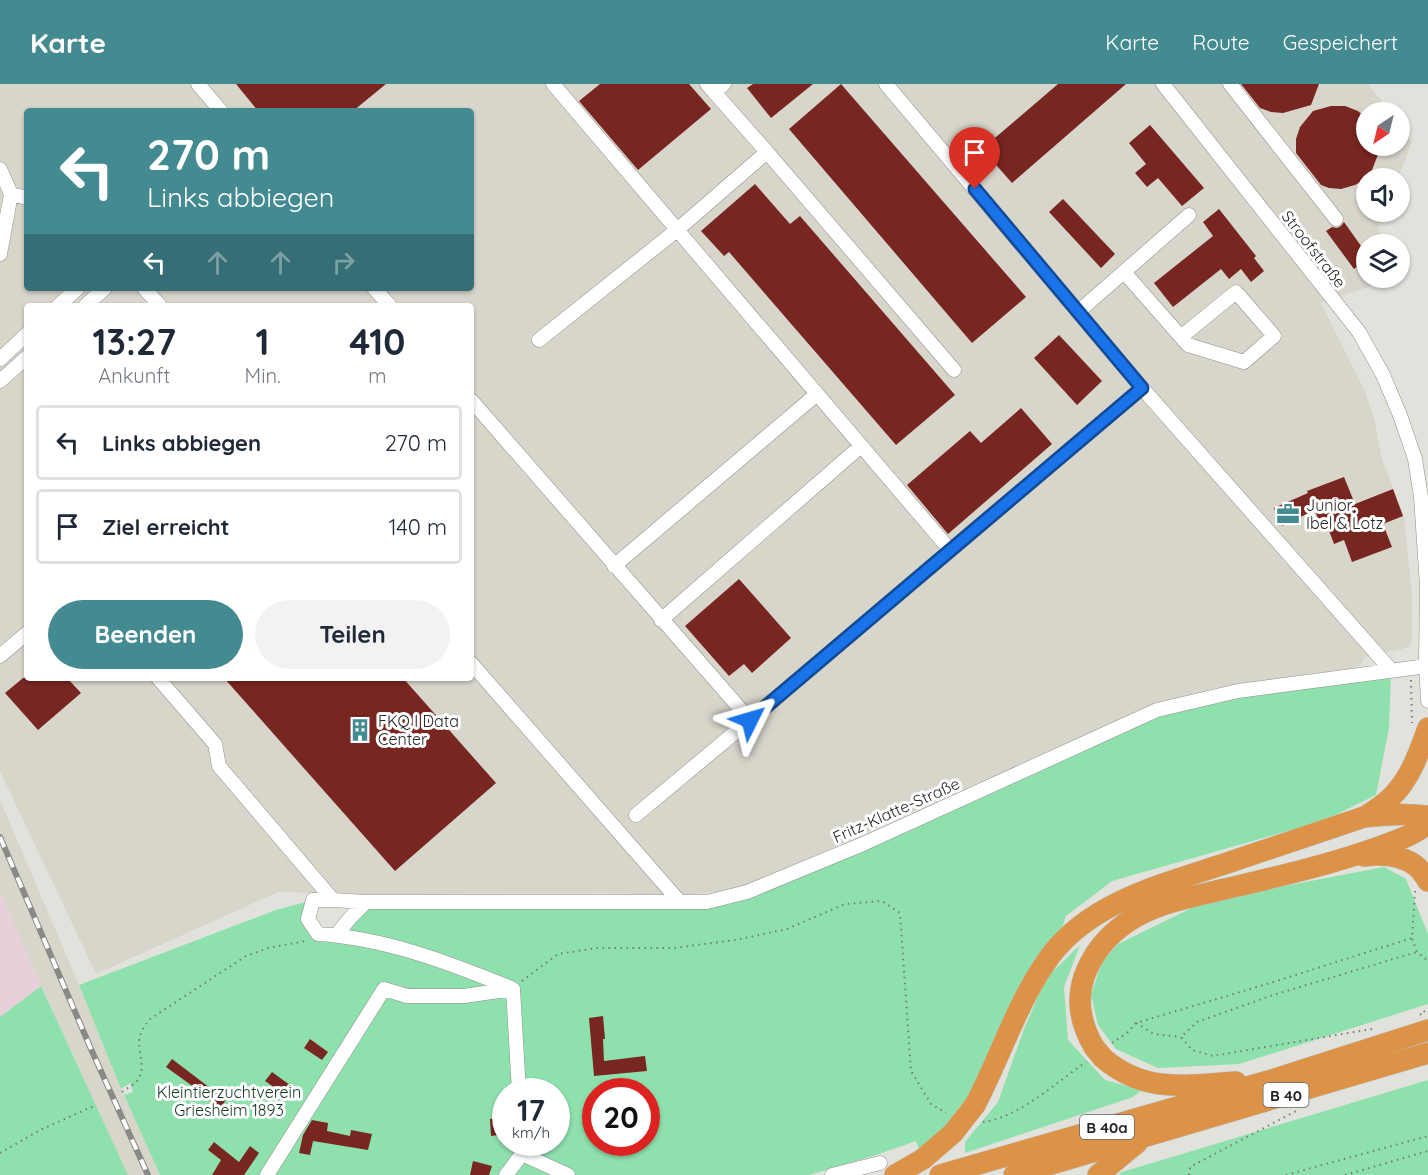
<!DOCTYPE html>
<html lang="de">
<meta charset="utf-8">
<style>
:root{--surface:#fff;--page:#f2f2f3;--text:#1f2937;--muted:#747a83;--line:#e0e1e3;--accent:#438a91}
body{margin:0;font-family:Quicksand,sans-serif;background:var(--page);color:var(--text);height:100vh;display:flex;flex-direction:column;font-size:22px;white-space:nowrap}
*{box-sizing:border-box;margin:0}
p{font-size:20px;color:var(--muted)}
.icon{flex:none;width:33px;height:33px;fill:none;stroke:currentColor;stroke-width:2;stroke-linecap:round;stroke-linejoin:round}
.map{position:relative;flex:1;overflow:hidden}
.sheet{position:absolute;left:24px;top:219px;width:450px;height:378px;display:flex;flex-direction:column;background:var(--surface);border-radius:6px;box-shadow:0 2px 4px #0004}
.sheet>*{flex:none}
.top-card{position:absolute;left:24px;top:24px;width:450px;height:183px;border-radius:6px;box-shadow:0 2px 4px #0004;background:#438a91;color:#fff;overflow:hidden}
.needle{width:39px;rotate:215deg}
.tools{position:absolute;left:1356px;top:18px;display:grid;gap:12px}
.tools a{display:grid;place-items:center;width:54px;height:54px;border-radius:50%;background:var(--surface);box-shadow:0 2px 4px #0004;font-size:30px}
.speed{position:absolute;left:492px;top:994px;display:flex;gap:12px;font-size:30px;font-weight:700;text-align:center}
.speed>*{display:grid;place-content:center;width:78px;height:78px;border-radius:50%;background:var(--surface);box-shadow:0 2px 4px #0004;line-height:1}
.speed small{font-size:15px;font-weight:400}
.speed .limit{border:9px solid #d22;background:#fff;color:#111}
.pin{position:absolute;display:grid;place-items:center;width:51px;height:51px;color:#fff;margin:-62px -26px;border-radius:50% 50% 50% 0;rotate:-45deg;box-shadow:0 0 6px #0007}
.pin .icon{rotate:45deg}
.me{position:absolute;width:66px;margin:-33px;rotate:50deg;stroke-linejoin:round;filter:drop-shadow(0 0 4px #0008)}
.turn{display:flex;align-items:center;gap:21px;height:126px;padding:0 24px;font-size:27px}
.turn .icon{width:78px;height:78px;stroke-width:2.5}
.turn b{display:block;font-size:42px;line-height:51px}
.lanes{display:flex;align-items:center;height:57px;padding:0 24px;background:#0003;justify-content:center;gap:30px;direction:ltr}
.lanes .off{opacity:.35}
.eta{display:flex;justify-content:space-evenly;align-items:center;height:102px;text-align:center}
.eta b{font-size:36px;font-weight:700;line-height:42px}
.action{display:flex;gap:12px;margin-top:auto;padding:12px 24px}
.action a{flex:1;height:69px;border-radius:36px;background:var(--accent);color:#fff;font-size:24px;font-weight:700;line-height:69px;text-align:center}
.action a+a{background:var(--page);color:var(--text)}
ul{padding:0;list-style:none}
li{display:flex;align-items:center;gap:18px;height:75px;margin:0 12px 9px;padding:0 12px;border:3px solid var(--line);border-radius:6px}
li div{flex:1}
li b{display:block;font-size:22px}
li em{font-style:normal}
header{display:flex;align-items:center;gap:36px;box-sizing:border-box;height:84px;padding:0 30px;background:var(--accent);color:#fff}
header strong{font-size:28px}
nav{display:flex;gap:33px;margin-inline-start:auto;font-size:21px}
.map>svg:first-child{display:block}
</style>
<header>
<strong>Karte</strong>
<nav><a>Karte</a><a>Route</a><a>Gespeichert</a></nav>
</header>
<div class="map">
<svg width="1428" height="1091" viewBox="0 0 1428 1091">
<rect width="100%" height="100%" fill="#e2e2dd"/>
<path fill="#e8d0da" d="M 0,808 L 41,902 L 0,933 Z"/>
<path fill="#d8d5cb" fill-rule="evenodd" d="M 0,0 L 1368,0 L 1390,28 L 1366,28 L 1366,62 L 1400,62 L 1400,42 L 1412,58 L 1398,94 L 1366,94 L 1366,128 L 1385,128 L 1378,145 L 1385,160 L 1366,160 L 1366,194 L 1385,194 L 1368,203 L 1321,219 L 1365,307 L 1374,334 L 1382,375 L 1404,432 L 1412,509 L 1412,554 L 1410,562 L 1402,565 L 1365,573 L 1361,581 L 1354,584 L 1238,600 L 1211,605 L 1163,618 L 1030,675 L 756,798 L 725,807 L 684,811 L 606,809 L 357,810 L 278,808 L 96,890 L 0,687 ZM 27,27 L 471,27 L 471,204 L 27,204 ZM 27,222 L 471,222 L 471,594 L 27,594 Z
M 0,716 L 79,901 L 121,1005 L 160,1091 L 128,1091 L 41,902 L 0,808 Z"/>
<path fill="#8ee0ad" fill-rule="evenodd" d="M 1391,586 L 1389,644 L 1376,711 L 1323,737 L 1112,797 L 1066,832 L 1053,869 L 985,1002 L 923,1075 L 916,1057 L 876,1071 L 809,1091 L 160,1091 L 124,1011 L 133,1008 L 130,999 L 121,1005 L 79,901 L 276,826 L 313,816 L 308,836 L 318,850 L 336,851 L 366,818 L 679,817 L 747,808 L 1157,626 ZM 506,1008 L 556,1008 L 556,1059 L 506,1059 ZM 596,1008 L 646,1008 L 646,1059 L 596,1059 Z
M 1384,783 L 1406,795 L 1428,850 L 1428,920 L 1239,980 L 1158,984 L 1116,965 L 1098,941 L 1091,911 L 1102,878 L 1118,860 L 1206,817 Z
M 1080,861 L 1064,903 L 1068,956 L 1105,996 L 1142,1006 L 1133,1013 L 965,1069 L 965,1058 L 998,1018 L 1024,945 L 1046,894 Z
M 41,902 L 128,1091 L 0,1091 L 0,933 Z
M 1428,996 L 1428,1091 L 1118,1091 L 1122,1088 Z"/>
<path fill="#782621" d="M 236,0 L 386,0 L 353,27 L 258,27 Z
M 600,0 L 689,0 L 711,25 L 638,86 L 579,17 Z
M 753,0 L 813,0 L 771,34 L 747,4 Z
M 841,0 L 1026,213 L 972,259 L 789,45 Z
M 1058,0 L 1126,0 L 1012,99 L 982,65 Z
M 1241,0 L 1319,0 L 1311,21 L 1283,29 L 1271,28 L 1260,24 Z
M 1331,22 L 1345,22 L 1358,27 L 1366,34 L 1366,62 L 1378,62 L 1379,68 L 1372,86 L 1362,97 L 1355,101 L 1341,105 L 1329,104 L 1321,101 L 1296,69 L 1296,55 L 1300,43 L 1313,27 Z
M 1150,41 L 1204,104 L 1182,122 L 1158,94 L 1147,103 L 1135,89 L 1146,80 L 1129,59 Z
M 755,100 L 790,140 L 800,132 L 955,311 L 896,361 L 729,168 L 724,172 L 701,147 Z
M 1063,115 L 1115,170 L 1101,184 L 1049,128 Z
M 1219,125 L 1256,172 L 1254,174 L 1264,187 L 1251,198 L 1241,185 L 1229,195 L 1221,185 L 1173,223 L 1154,199 L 1213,152 L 1203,138 Z
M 1344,138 L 1366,169 L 1366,176 L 1354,185 L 1326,147 L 1332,143 L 1337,144 L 1341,142 Z
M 1059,251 L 1102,297 L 1077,321 L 1034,274 Z
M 1021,324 L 1052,360 L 948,450 L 907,401 L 970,347 L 981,359 Z
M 1344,393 L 1355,420 L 1393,405 L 1403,432 L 1383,440 L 1392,463 L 1352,478 L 1344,456 L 1334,460 L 1324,433 L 1318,435 L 1315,426 L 1282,442 L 1274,424 L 1308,409 L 1307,407 Z
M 739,495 L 791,554 L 752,589 L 744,580 L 729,592 L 685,542 Z
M 23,594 L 67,594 L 81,609 L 38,646 L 5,609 Z
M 224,594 L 403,594 L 496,699 L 395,787 Z
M 603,932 L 605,955 L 603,955 L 604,977 L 645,972 L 647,987 L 594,992 L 589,934 Z
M 310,955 L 328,968 L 322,976 L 304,964 Z
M 172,975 L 226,1016 L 220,1024 L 197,1008 L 198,1006 L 166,983 Z
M 272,988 L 294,1004 L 288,1013 L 265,997 Z
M 505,1033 L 506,1050 L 491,1052 L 490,1035 Z
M 312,1036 L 328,1039 L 327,1047 L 350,1052 L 351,1046 L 372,1050 L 368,1066 L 313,1057 L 310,1071 L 299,1069 L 303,1051 Z
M 214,1058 L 239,1078 L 250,1062 L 259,1069 L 244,1091 L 212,1091 L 221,1076 L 208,1066 Z
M 473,1077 L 492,1082 L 489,1091 L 470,1091 Z"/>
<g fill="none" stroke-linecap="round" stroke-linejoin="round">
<g stroke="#91908c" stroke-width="15">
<path id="minor" d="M 198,0 L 221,27
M 553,0 L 950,466
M 707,0 L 714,8 L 724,0
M 886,0 L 1142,304 L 1391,586
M 1163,0 L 1359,248 L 1383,291 L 1400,331 L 1415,375 L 1421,413 L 1427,502 L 1426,579 L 1428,617
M 1230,0 L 1336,135
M 767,68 L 954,286
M 0,85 L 11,110
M 0,170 L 11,110 L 27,114
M 1124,188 L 1188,261 L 1244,278 L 1274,252 L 1236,208 L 1181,253
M 144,204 L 160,222
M 374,204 L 390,222
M 58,222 L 78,204
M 85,222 L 105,204
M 1078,228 L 1189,131
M 539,256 L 677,146 L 767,68 L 714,8
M 0,275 L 27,250
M 0,297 L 27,273
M 471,316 L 750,636 L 1142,304
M 614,482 L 817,310
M 661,536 L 861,362
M 0,572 L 27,549
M 471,579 L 679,817
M 158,594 L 215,660 L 219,682 L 333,816
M 636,731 L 750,636
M 366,818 L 707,818 L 747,808 L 863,760 L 1157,626 L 1238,607 L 1427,582
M 336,851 L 351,833 L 366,818 L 333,816 L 313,816 L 308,835 L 318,850 C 385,854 450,879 511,904
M 513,905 L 519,1008
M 522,1070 L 568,1091
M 267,1091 L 384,905 L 407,912 L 464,912 L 513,905
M 506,1091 L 522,1070 L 521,1059
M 832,1091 L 880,1079"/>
</g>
<g stroke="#bebebd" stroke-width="22">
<path id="highway" d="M 1366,732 C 1377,725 1388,718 1396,708 C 1412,690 1420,666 1428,644
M 1364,772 C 1381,770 1402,771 1416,782 C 1421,786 1425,792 1428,797
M 1094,963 C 1081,941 1076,917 1084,893 C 1092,871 1107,852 1126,839 C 1155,819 1191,813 1225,805 C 1276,793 1329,781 1379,763 C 1396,756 1414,752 1428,739
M 1103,974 C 1145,1010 1185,1001 1236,998
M 975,1021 C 1001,972 1017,917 1051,871 C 1093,816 1168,799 1230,778 C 1275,763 1319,748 1364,733 C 1387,730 1405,729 1428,732
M 895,1091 L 923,1075 L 953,1049
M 940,1091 L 1275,995 L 1428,946
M 1014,1091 L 1428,969
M 1098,1091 L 1137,1059"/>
</g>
<path stroke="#7a7a77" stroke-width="2" stroke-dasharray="1.5 4.5" stroke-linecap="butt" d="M 1411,596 L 1412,639
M 1415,807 L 1412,854 L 1417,868 L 1428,877
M 522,897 L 558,870 L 597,864 L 674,864 L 735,856 L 787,845 L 845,820 L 882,817 L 900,829 L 911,987 L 931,1020 L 946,1029
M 1421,931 L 1420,929 L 1428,926
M 1136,939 L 1154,950 L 1181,953
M 1372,945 L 1213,972 L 1192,966 L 1181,953 L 1197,938 L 1273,911 L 1417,868
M 1112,959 L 1127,949 L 1136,939 L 1267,900 L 1412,854
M 122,1008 C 126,1005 131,1002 135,999 C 149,985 136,968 140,952 C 142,945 146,940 150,935 L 246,872 L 268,864 L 306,857
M 983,1038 C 1018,1034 1057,998 1086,978
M 0,1069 L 40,1046 L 96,1021
M 1189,1091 L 1190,1083 L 1298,1026
M 1286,1091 L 1428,1052
M 1345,1091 L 1428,1067"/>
<use href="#minor" stroke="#fff" stroke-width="14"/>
<use href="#highway" stroke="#dc9348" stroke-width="21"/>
<g stroke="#898985" stroke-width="6">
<path id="rail" d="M 0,753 L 91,965 L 148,1091"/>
</g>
<use href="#rail" stroke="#fff" stroke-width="4" stroke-dasharray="11" stroke-linecap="butt"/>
<g stroke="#bebebd" stroke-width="22" stroke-linecap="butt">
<path id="highway-bridge" d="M 1094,963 L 1103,974
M 953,1049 L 975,1021"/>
</g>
<use href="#highway-bridge" stroke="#dc9348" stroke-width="21"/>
</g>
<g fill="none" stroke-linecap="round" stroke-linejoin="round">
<g stroke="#114b97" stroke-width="15">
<path id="route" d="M 750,636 L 1142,304 L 975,105"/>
</g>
<use href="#route" stroke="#1a73e8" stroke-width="10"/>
</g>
<defs>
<g id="office-bare" transform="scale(1.8)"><path d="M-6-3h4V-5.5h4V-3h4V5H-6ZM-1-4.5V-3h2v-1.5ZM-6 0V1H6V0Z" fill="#438a91" stroke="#fff" stroke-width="2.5" paint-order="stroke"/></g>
<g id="building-bare" transform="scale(1.8)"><path d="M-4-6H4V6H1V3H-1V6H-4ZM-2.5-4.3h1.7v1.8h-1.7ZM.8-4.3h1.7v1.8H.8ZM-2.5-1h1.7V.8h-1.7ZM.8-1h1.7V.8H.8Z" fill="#438a91" stroke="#fff" stroke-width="2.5" paint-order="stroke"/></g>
</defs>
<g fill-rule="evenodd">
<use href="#office-bare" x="1288" y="430"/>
<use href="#building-bare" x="360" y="646"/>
</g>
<g text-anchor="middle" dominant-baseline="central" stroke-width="6" stroke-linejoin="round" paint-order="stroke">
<g fill="#fff" stroke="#666665" stroke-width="1.5">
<rect x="1263.5" y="999" width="45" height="24" rx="4.5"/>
<rect x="1080" y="1031" width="54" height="24" rx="4.5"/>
</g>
<g font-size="15" font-weight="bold" fill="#252523">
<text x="1286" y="1011">B 40</text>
<text x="1107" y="1043">B 40a</text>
</g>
<g font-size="16" fill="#252523" stroke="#fff">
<text transform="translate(1314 165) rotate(52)">Stroofstraße</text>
<text transform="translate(896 726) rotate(-24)">Fritz-Klatte-Straße</text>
</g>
<g font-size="16" fill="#252523" stroke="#fff" text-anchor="start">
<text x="1306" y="421">Junior,<tspan x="1306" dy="18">Ibel &amp; Lotz</tspan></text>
<text x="378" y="637">FKQ I Data<tspan x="378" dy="18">Center</tspan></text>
</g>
<g font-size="16" fill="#133923" stroke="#fff">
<text x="229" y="1008">Kleintierzuchtverein<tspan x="229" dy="18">Griesheim 1893</tspan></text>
</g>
</g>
</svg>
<div class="tools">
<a><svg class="needle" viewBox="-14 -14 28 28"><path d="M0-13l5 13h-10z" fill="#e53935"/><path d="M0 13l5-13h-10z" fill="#747a83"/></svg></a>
<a><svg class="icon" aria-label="sound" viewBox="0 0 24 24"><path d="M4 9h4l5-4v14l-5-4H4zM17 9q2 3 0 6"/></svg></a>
<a><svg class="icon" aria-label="layers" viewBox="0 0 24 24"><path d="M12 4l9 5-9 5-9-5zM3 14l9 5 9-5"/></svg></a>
</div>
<div class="speed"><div>17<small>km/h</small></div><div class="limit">20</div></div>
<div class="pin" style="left:975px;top:105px;background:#d93025"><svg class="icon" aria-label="arrive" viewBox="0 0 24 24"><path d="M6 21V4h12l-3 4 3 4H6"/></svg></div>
<svg class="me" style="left:750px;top:636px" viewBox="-20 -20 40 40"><path d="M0-17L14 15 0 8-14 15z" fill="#1a73e8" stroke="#fff" stroke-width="4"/></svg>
<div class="top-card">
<div class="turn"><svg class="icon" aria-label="left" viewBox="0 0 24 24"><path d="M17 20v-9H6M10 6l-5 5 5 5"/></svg><div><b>270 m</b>Links abbiegen</div></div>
<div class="lanes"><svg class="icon" aria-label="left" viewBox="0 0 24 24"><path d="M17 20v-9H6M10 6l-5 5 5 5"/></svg><svg class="icon off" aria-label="ahead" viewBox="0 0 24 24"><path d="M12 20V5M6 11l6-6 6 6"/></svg><svg class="icon off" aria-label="ahead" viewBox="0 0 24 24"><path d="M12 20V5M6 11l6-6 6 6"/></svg><svg class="icon off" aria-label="right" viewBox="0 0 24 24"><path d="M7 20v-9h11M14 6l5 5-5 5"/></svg></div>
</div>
<section class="sheet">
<div class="eta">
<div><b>13:27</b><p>Ankunft</p></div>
<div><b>1</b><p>Min.</p></div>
<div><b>410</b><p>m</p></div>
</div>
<ul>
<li><svg class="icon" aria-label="left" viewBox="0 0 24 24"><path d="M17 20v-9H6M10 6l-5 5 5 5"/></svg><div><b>Links abbiegen</b></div><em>270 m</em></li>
<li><svg class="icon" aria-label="arrive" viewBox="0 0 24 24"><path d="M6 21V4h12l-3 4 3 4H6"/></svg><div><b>Ziel erreicht</b></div><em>140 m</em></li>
</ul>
<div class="action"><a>Beenden</a><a>Teilen</a></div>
</section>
</div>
